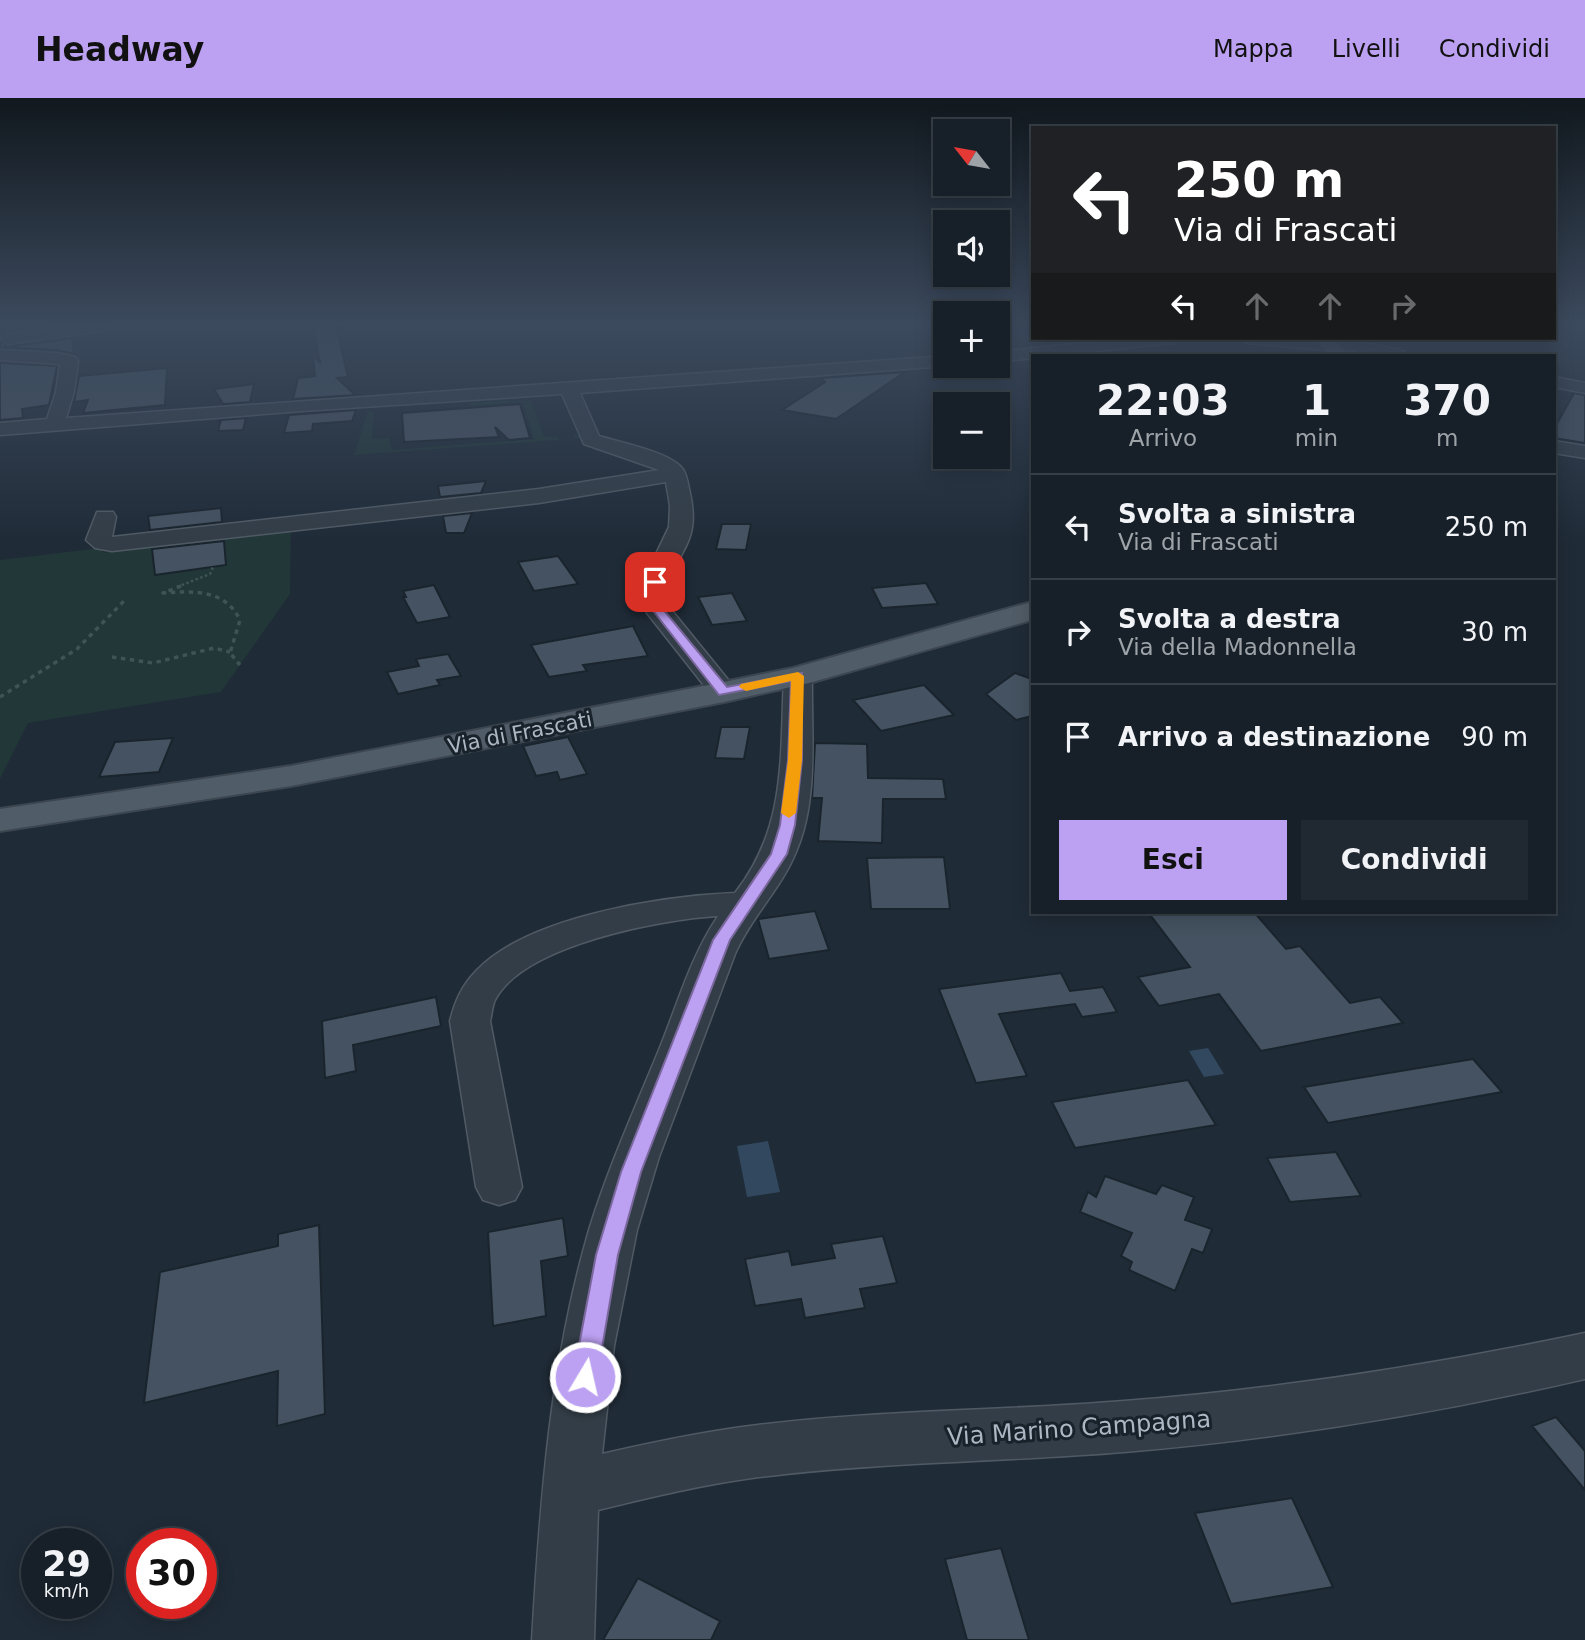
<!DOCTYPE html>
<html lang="it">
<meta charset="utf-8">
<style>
:root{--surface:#172029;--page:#202831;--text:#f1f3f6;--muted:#9ea3a8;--line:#363e46;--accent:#bca0f2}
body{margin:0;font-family:"DejaVu Sans",sans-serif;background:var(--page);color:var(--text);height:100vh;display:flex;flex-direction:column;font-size:26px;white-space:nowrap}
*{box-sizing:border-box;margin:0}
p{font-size:23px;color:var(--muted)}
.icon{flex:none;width:38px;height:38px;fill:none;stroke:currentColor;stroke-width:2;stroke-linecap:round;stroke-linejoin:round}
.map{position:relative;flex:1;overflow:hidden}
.drawer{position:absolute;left:1031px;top:256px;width:525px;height:560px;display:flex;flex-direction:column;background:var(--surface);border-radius:0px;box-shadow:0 4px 18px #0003,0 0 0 2px var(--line)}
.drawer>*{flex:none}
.hud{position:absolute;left:1031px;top:28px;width:525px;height:214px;border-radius:0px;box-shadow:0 4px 18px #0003,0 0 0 2px var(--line);background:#202124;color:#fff;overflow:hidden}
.needle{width:46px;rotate:301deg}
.controls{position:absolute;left:933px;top:21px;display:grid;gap:14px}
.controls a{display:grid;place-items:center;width:77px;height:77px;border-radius:0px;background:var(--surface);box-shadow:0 4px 18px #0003,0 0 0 2px var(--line);font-size:35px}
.speed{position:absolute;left:21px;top:1430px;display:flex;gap:14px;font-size:35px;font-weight:700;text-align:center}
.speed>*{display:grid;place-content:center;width:91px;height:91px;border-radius:50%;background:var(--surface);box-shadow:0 4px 18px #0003,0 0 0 2px var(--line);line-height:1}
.speed small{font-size:18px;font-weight:400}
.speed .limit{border:10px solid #d22;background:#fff;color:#111}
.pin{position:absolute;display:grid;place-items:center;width:60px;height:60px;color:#fff;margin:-30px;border-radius:14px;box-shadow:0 4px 10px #0006}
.me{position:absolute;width:77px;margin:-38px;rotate:9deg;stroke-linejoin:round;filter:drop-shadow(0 0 5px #0008)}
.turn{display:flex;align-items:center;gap:24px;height:147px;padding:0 28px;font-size:32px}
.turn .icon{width:91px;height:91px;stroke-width:2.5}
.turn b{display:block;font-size:49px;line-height:60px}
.lanes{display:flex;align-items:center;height:66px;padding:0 28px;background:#0003;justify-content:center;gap:35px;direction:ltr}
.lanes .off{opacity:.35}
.eta{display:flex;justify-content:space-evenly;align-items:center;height:119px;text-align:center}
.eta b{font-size:42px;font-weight:700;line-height:49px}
.action{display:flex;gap:14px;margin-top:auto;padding:14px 28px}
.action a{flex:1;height:80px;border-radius:0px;background:var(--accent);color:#111;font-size:28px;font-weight:700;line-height:80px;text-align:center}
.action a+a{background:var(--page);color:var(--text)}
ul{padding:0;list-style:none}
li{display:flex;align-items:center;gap:21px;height:105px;padding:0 28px;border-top:2px solid var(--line)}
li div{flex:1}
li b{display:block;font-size:26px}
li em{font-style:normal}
header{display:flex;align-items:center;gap:42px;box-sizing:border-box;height:98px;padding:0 35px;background:var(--accent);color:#111}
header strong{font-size:33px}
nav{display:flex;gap:38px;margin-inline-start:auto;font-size:24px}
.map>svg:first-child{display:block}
</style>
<header>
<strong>Headway</strong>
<nav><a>Mappa</a><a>Livelli</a><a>Condividi</a></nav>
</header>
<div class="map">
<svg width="1585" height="1542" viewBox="0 0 1585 1542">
<rect width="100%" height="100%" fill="#1f2b37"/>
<path fill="#213738" d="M 494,303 L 531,303 L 544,339 L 557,338 L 559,341 L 573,340 L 575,336 L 582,339 L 558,342 L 354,357 L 368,313 L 374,314 L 372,341 L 389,340 L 392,352 L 534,341 L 523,304 L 470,308 L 469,305 Z
M 291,430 L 290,496 L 221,594 L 28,625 L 0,681 L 0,462 L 100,450 L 104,455 L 128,448 Z"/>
<path fill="#31485f" d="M 1208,950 L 1224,976 L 1204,979 L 1189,953 Z
M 768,1043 L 780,1094 L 747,1099 L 737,1048 Z"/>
<path fill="#445261" stroke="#1a242d" stroke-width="2" d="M 313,228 L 336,228 L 348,279 L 337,280 L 355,297 L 293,301 L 298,280 L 315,278 L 313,258 L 320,264 Z
M 72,240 L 74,256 L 57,252 L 0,249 L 0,244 L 8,249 Z
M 0,265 L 57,268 L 49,307 L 22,311 L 23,320 L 0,322 Z
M 167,270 L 165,307 L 83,315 L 88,302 L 74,304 L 79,278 Z
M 905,274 L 836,321 L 782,312 L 825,284 L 821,280 Z
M 254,286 L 250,304 L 223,306 L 214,291 Z
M 1574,295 L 1585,297 L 1585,345 L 1554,340 L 1554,331 Z
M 520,306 L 530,340 L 509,342 L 495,329 L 499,339 L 404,344 L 402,315 Z
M 356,312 L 352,323 L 313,326 L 312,333 L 284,335 L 289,317 Z
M 246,320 L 243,332 L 218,333 L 221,322 Z
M 486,383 L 481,395 L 440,399 L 438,388 Z
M 221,410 L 222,424 L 150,432 L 148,418 Z
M 472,415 L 464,435 L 446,435 L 443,418 Z
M 722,426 L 751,426 L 746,452 L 716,451 Z
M 224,443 L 226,467 L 155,477 L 152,451 Z
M 558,458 L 578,486 L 534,493 L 518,464 Z
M 926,485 L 938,506 L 882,510 L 872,490 Z
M 434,487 L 450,519 L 417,525 L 403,499 L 406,499 L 403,493 Z
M 732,495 L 747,523 L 712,527 L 698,499 Z
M 633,528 L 648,558 L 583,567 L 587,573 L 549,579 L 531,547 Z
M 448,556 L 461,578 L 437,582 L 440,587 L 398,596 L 387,574 L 419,568 L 416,561 Z
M 1015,575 L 1032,581 L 1032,618 L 1016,622 L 986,596 Z
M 924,587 L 954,617 L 881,633 L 853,602 Z
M 721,629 L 750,629 L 744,661 L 715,660 Z
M 568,639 L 587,676 L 560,682 L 557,674 L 536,678 L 523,648 Z
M 173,640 L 159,674 L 99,679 L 115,644 Z
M 815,645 L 867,646 L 868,680 L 943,681 L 946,701 L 883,701 L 882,745 L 818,743 L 822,700 L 812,700 Z
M 944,759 L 950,811 L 871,811 L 867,760 Z
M 815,813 L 829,852 L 769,861 L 758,821 Z
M 1148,814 L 1254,814 L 1286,851 L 1300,848 L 1350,905 L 1380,899 L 1403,925 L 1261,953 L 1219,896 L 1159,908 L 1138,879 L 1190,869 Z
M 1061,875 L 1070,893 L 1103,889 L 1117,914 L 1082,919 L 1075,906 L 999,916 L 1027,978 L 976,985 L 939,891 Z
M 436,899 L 441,928 L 353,947 L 356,973 L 325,980 L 322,923 Z
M 1473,961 L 1502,994 L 1328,1025 L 1304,989 Z
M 1188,982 L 1216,1027 L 1075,1050 L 1052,1004 Z
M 1336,1054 L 1361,1098 L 1290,1104 L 1267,1060 Z
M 1105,1078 L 1156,1096 L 1162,1087 L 1194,1099 L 1185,1122 L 1212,1131 L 1203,1155 L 1192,1151 L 1175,1193 L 1129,1172 L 1132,1164 L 1121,1158 L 1132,1135 L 1080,1114 L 1088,1094 L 1096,1099 Z
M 563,1120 L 568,1158 L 541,1163 L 546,1218 L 493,1228 L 488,1134 Z
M 319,1127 L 325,1316 L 277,1328 L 278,1273 L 144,1305 L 160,1174 L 278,1148 L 278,1136 Z
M 883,1138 L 897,1185 L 860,1191 L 865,1210 L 805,1220 L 801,1201 L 755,1208 L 745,1161 L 789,1153 L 792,1167 L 835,1160 L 831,1146 Z
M 1556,1319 L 1585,1353 L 1585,1392 L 1532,1328 Z
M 1292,1400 L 1333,1489 L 1231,1506 L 1195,1415 Z
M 1001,1450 L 1029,1542 L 967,1542 L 945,1461 Z
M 638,1480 L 720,1523 L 711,1542 L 603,1542 Z"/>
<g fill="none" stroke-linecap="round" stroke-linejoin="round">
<g stroke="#505a65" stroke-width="3">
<path id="minor" d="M 65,228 L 110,228 L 102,233 L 8,246 L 0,241 L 8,236 Z
M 1130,240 L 1181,240 L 1173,245 L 1061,257 L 1032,257 L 1032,260 L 998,264 L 998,254 Z
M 1237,240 L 1342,240 L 1404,253 L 1406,257 L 1370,257 L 1335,248 L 1327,252 L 1245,245 Z
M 0,252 L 57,255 L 75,259 L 78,263 L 74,294 L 66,320 L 945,258 L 947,268 L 580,295 L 599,338 C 619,344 675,355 684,373 C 688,381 689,392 691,400 C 694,417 694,432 686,448 C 676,469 662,485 669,509 L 738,594 L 734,600 L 724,603 L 714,600 L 647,515 L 640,499 L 645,479 L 669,429 L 670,408 L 666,384 L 539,405 L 112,453 L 95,450 L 86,442 L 97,414 L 113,414 L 116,419 L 112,439 L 539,391 L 659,372 L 584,346 L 562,296 L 302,313 L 0,337 L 0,325 L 47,321 L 56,294 L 60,266 L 0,262 Z
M 1554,279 L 1585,285 L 1585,295 L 1554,289 Z
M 1554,343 L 1585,348 L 1585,360 L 1554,355 Z
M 798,570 L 808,572 L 812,578 C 811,635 819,701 796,754 C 781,791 751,819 735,856 L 659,1059 L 637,1132 L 614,1248 L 602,1356 C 654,1344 706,1333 758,1327 C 879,1312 1002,1313 1124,1303 C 1279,1291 1433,1267 1585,1235 L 1585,1281 C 1433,1316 1280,1341 1124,1354 C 1003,1364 880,1364 759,1379 C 705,1386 651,1399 598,1412 L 594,1542 L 532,1542 C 540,1404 550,1265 589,1132 C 607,1073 632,1017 656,959 C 676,912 689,861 718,818 C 662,821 523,847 495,902 C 492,908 492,916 490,923 L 522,1089 L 515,1102 L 499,1107 L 483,1102 L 476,1089 L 450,923 C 455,903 462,887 477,872 C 529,818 663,798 735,795 C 787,729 780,658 784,578 L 788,572 Z"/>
</g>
<g stroke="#3c4651" stroke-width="4">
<path id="major" d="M 1313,240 L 1332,240 L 1350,257 L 1330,257 Z
M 1032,504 L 1032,522 L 809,585 L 724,604 L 291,688 L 0,733 L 0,711 L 291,668 L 724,584 L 793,570 Z"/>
</g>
<path stroke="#3e5455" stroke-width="2.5" stroke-dasharray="2.5 2.5" stroke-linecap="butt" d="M 177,489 L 210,476 L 213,469"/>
<path stroke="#3e5455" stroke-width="3.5" stroke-dasharray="4.5 4.5" stroke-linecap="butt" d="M 181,488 L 163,495 C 194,493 225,491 240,522 L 230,555 L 240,567
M 112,559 L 153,565 L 214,550 L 230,554
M 0,599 L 77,551 L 125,502"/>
<use href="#minor" fill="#323d47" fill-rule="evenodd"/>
<use href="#major" fill="#505c67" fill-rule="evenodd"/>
</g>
<linearGradient id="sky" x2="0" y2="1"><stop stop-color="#11181e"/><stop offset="0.51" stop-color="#3c4a5e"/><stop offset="1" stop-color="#3c4a5e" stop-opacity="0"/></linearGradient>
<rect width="1585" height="444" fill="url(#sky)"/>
<path fill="#bca0f2" stroke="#7a689d" stroke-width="2" d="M 651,481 L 661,484 L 658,495 L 662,510 L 727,589 L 802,575 L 802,662 L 795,727 L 787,756 L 730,842 L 641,1074 L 618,1157 L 597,1279 L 593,1287 L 585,1290 L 576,1287 L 573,1279 L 596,1157 L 621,1074 L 713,842 L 771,756 L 780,727 L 788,662 L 791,583 L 719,597 L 651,510 L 646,495 Z"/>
<path fill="#f59e0b" d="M 798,574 L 804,578 L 802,662 L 796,715 L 789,720 L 781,715 L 788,662 L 791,583 L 746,593 L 739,589 L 741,586 Z"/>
<g text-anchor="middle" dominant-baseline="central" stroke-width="6" stroke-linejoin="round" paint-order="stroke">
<g font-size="21" fill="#acb7c4" stroke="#18222b">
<text transform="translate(520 635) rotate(-11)">Via di Frascati</text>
</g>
<g font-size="24" fill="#acb7c4" stroke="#18222b">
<text transform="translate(1079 1330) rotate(-4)">Via Marino Campagna</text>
</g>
</g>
</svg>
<div class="controls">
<a><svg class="needle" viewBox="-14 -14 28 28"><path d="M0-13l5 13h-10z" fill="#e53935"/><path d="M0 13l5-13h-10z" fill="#9ea3a8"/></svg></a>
<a><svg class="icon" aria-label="sound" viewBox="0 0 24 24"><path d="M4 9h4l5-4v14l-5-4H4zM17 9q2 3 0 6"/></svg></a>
<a>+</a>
<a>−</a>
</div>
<div class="speed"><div>29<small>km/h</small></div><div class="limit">30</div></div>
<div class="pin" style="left:655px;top:484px;background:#d93025"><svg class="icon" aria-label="arrive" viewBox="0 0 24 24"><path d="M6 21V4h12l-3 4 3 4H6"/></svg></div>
<svg class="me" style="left:585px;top:1279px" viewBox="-20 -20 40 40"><circle r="17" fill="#bca0f2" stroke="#fff" stroke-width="3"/><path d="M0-11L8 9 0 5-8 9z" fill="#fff"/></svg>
<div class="hud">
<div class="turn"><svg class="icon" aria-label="left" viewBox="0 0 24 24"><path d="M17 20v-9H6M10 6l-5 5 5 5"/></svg><div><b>250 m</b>Via di Frascati</div></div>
<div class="lanes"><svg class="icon" aria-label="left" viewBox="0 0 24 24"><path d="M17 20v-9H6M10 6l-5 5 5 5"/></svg><svg class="icon off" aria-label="ahead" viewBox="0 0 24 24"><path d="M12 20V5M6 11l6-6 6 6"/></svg><svg class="icon off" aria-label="ahead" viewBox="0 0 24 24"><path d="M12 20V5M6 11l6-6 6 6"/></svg><svg class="icon off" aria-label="right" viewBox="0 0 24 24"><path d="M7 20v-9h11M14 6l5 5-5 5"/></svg></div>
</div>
<section class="drawer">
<div class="eta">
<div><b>22:03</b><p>Arrivo</p></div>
<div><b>1</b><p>min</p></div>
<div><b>370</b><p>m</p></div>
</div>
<ul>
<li><svg class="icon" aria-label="left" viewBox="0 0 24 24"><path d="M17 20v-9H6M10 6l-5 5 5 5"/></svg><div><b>Svolta a sinistra</b><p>Via di Frascati</p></div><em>250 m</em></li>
<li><svg class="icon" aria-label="right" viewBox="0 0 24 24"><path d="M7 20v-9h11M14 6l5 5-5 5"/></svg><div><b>Svolta a destra</b><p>Via della Madonnella</p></div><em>30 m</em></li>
<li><svg class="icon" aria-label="arrive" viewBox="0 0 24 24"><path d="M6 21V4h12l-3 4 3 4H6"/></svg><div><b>Arrivo a destinazione</b></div><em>90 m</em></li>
</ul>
<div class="action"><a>Esci</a><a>Condividi</a></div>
</section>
</div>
